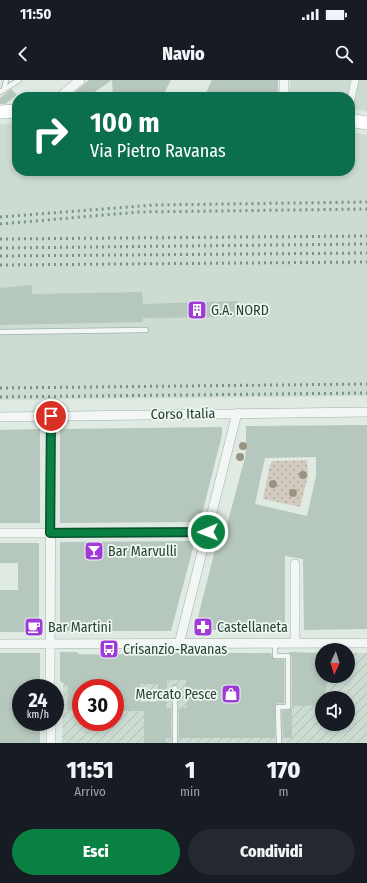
<!DOCTYPE html>
<html lang="it">
<style>
:root{--surface:#171b24;--page:#242831;--text:#f1f3f6;--muted:#9ea1a6;--accent:#0b8043}
body{margin:0;font-family:"Fira Sans Condensed",sans-serif;background:var(--page);color:var(--text);height:100vh;display:flex;flex-direction:column;font-size:15px;white-space:nowrap}
*{box-sizing:border-box;margin:0}
p{font-size:13px;color:var(--muted)}
.icon{flex:none;width:22px;height:22px;fill:none;stroke:currentColor;stroke-width:2;stroke-linecap:round;stroke-linejoin:round}
.map{position:relative;height:663px;overflow:hidden}
.side{display:flex;flex-direction:column;background:var(--surface);flex:1}
.side>*{flex:none}
.top-card{position:absolute;left:12px;top:12px;width:343px;height:84px;border-radius:16px;box-shadow:0 2px 6px #0003;background:#0b6e4f;color:#fff;overflow:hidden}
.needle{width:26px;rotate:184deg}
.tools{position:absolute;left:315px;top:563px;display:grid;gap:8px}
.tools a{display:grid;place-items:center;width:40px;height:40px;border-radius:50%;background:var(--surface);box-shadow:0 2px 6px #0003;font-size:20px}
.speed{position:absolute;left:12px;top:599px;display:flex;gap:8px;font-size:20px;font-weight:700;text-align:center}
.speed>*{display:grid;place-content:center;width:52px;height:52px;border-radius:50%;background:var(--surface);box-shadow:0 2px 6px #0003;line-height:1}
.speed small{font-size:10px;font-weight:400}
.speed .limit{border:6px solid #d22;background:#fff;color:#111}
.pin{position:absolute;display:grid;place-items:center;width:34px;height:34px;color:#fff;margin:-17px;border:2px solid #fff;border-radius:50%;box-shadow:0 1px 4px #0007}
.me{position:absolute;width:44px;margin:-22px;rotate:269deg;stroke-linejoin:round;filter:drop-shadow(0 0 3px #0008)}
.turn{display:flex;align-items:center;gap:14px;height:84px;padding:0 12px;font-size:18px}
.turn .icon{width:52px;height:52px;stroke-width:2.5}
.turn b{display:block;font-size:28px;line-height:34px}
.eta{display:flex;justify-content:space-evenly;align-items:center;height:68px;text-align:center}
.eta b{font-size:24px;font-weight:800;line-height:28px}
.action{display:flex;gap:8px;margin-top:auto;padding:8px 12px}
.action a{flex:1;height:46px;border-radius:24px;background:var(--accent);color:#fff;font-size:16px;font-weight:800;line-height:46px;text-align:center}
.action a+a{background:var(--page);color:var(--text)}
.status{display:flex;justify-content:space-between;align-items:center;height:28px;padding:0 20px;background:var(--surface);direction:ltr}
.status svg{height:11px;fill:currentColor}
header{display:flex;justify-content:space-between;align-items:center;height:52px;padding:0 12px;background:var(--surface);font-size:18px;font-weight:800}
.map>svg:first-child{display:block}
</style>
<div class="status"><b>11:50</b><svg viewBox="0 0 49 12"><path d="M0 12V9h3v3zM5 12V6h3v6zM10 12V3h3v9zM15 12V0h3v12zM26 1h20v11H26zM47 4h2v5h-2z"/></svg></div>
<header><svg class="icon" aria-label="back" viewBox="0 0 24 24"><path d="M15 5l-7 7 7 7"/></svg>Navio<svg class="icon" aria-label="search" viewBox="0 0 24 24"><circle cx="10" cy="10" r="6"/><path d="M15 15l6 6"/></svg></header>
<div class="map">
<svg width="367" height="663" viewBox="0 0 367 663">
<defs>
<pattern id="industrial-furrows" width="10" height="10" patternUnits="userSpaceOnUse"><rect width="10" height="10" fill="#cddcd3"/><path d="M-1 1l2-2M0 10L10 0M9 11l2-2" fill="none" stroke="#b0beb6"/></pattern>
<pattern id="grass-dots" width="8" height="8" patternUnits="userSpaceOnUse"><rect width="8" height="8" fill="#d4cbc0"/><path d="M2 2h.1M6 6h.1" fill="none" stroke="#aca69d" stroke-width="1.8" stroke-linecap="round"/></pattern>
</defs>
<rect width="100%" height="100%" fill="#dfeae3"/>
<path fill="#cddcd3" d="M 290,0 L 367,0 L 367,31 L 350,29 L 350,17 L 290,17 Z
M 17,43 L 17,91 L 350,91 L 350,52 L 367,55 L 367,316 L 0,320 L 0,44 Z"/>
<path fill="url(#industrial-furrows)" fill-rule="evenodd" d="M 133,573 L 322,573 L 322,596 L 348,596 L 348,573 L 367,573 L 367,663 L 62,663 L 63,603 L 60,600 L 60,574 L 133,574 ZM 81,608 L 115,608 L 115,642 L 81,642 ZM 322,618 L 348,618 L 348,644 L 322,644 Z"/>
<path fill="url(#grass-dots)" d="M 307,380 L 308,396 L 300,427 L 263,419 L 270,385 L 272,381 Z"/>
<path fill="#b6c7bd" fill-rule="evenodd" d="M 89,0 L 171,0 L 162,17 L 113,17 L 112,0 L 93,13 L 94,17 L 69,17 Z
M 212,0 L 278,0 L 278,17 L 204,17 Z
M 11,9 L 17,15 L 5,24 L 0,24 L 0,18 Z
M 32,205 L 32,214 L 142,212 L 143,224 L 238,221 L 238,237 L 143,238 L 143,242 L 0,245 L 0,208 Z
M 367,345 L 367,549 L 304,550 L 303,479 L 285,476 L 285,550 L 200,550 L 196,545 L 216,466 L 221,467 L 245,378 L 246,369 L 246,346 ZM 316,377 L 316,396 L 307,436 L 255,424 L 265,378 Z
M 222,347 L 222,355 L 200,442 L 60,443 L 60,349 Z
M 40,349 L 40,443 L 0,443 L 0,350 Z
M 193,461 L 193,468 L 171,551 L 60,551 L 60,462 Z
M 0,463 L 39,463 L 39,552 L 0,552 L 0,510 L 18,510 L 18,483 L 0,483 Z
M 60,572 L 77,572 L 80,575 L 133,574 L 133,573 L 271,573 L 272,578 L 273,579 L 284,580 L 284,623 L 278,623 L 275,626 L 275,658 L 179,658 L 179,628 L 187,628 L 186,600 L 167,600 L 166,628 L 171,628 L 171,658 L 166,658 L 166,663 L 144,663 L 144,631 L 115,631 L 115,608 L 81,608 L 81,630 L 67,630 L 68,606 L 60,601 ZM 140,604 L 158,604 L 158,622 L 140,622 Z
M 289,572 L 322,573 L 322,596 L 327,596 L 326,618 L 322,618 L 322,625 L 292,626 L 292,658 L 283,658 L 282,631 L 290,630 L 292,627 L 292,576 Z
M 0,573 L 40,573 L 40,608 L 21,608 L 21,642 L 40,642 L 40,663 L 0,663 Z"/>
<g fill="none" stroke-linecap="round" stroke-linejoin="round">
<g stroke="#a0b1a7" stroke-width="6">
<path id="service" d="M 4,10 L 6,0
M 0,12 L 19,0
M 0,252 L 146,250
M 275,563 L 275,576 L 288,576 L 288,627 L 278,627 L 279,663
M 175,663 L 175,608"/>
</g>
<g stroke="#a0b1a7" stroke-width="8">
<path id="pedestrian" d="M 350,24 L 355,0"/>
</g>
<g stroke="#a0b1a7" stroke-width="10">
<path id="minor" d="M 60,17 L 80,0
M 284,17 L 284,0
M 0,337 L 367,332
M 0,453 L 208,452
M 295,484 L 295,563
M 0,564 L 367,563
M 179,564 L 237,333
M 50,608 L 51,336
M 51,642 L 51,663"/>
</g>
<g stroke="#a0b1a7" stroke-width="14">
<path id="secondary" d="M 0,32 L 17,31
M 350,40 L 367,43"/>
</g>
<use href="#service" stroke="#f2f7f5" stroke-width="4.5"/>
<use href="#pedestrian" stroke="#f2f7f5" stroke-width="7"/>
<use href="#minor" stroke="#f2f7f5" stroke-width="9"/>
<use href="#secondary" stroke="#fff" stroke-width="13"/>
<path stroke="#789483" stroke-width="3" stroke-dasharray="2 4" stroke-linecap="butt" d="M 0,137 L 154,125 L 367,122
M 0,144 L 139,132 L 367,129
M 0,159 L 367,156
M 0,168 L 367,164
M 0,176 L 367,173
M 0,185 L 367,182
M 0,308 L 367,304
M 0,317 L 367,313"/>
</g>
<g fill="#999482">
<circle cx="243" cy="366" r="4"/>
<circle cx="240" cy="377" r="4"/>
<circle cx="303" cy="395" r="4"/>
<circle cx="273" cy="404" r="4"/>
<circle cx="293" cy="413" r="4"/>
</g>
<g fill="none" stroke-linecap="round" stroke-linejoin="round">
<g stroke="#07532c" stroke-width="10">
<path id="route" d="M 51,336 L 50,453 L 208,452"/>
</g>
<use href="#route" stroke="#0b8043" stroke-width="7"/>
</g>
<defs>
<g id="building-square" transform="scale(1)"><rect x="-9" y="-9" width="18" height="18" rx="4" fill="#9f3bd7" stroke="#eff7f2"/><path d="M-4-6H4V6H1V3H-1V6H-4ZM-2.5-4.3h1.7v1.8h-1.7ZM.8-4.3h1.7v1.8H.8ZM-2.5-1h1.7V.8h-1.7ZM.8-1h1.7V.8H.8Z" fill="#fff"/></g>
<g id="bar-square" transform="scale(1)"><rect x="-9" y="-9" width="18" height="18" rx="4" fill="#9f3bd7" stroke="#eff7f2"/><path d="M-6-5H6L.8 .8V4.5H3.5V6h-7V4.5H-.8V.8Z" fill="#fff"/></g>
<g id="cafe-square" transform="scale(1)"><rect x="-9" y="-9" width="18" height="18" rx="4" fill="#9f3bd7" stroke="#eff7f2"/><path d="M-5.5-4.5H6V0H3Q3 3.5 0 3.5H-2.5Q-5.5 3.5-5.5 0ZM3-3.2v2h1.7v-2ZM-6 4.5H4V6H-6Z" fill="#fff"/></g>
<g id="pharmacy-square" transform="scale(1)"><rect x="-9" y="-9" width="18" height="18" rx="4" fill="#9f3bd7" stroke="#eff7f2"/><path d="M-2-6h4v4h4v4h-4v4h-4v-4h-4v-4h4Z" fill="#fff"/></g>
<g id="bus-square" transform="scale(1)"><rect x="-9" y="-9" width="18" height="18" rx="4" fill="#9f3bd7" stroke="#eff7f2"/><path d="M-5-6H5V4H4V6H2V4H-2V6H-4V4H-5ZM-3.5-4V0h7V-4ZM-3.5 1.2v1.5H-2V1.2ZM2 1.2v1.5H3.5V1.2Z" fill="#fff"/></g>
<g id="shop-square" transform="scale(1)"><rect x="-9" y="-9" width="18" height="18" rx="4" fill="#9f3bd7" stroke="#eff7f2"/><path d="M-5-2.5h2.3a2.7 3.5 0 0 1 5.4 0H5L5.5 6h-11ZM-1.5-2.5h3a1.5 2.3 0 0 0-3 0Z" fill="#fff"/></g>
</defs>
<g fill-rule="evenodd">
<use href="#building-square" x="197" y="230"/>
<use href="#bar-square" x="94" y="471"/>
<use href="#cafe-square" x="34" y="547"/>
<use href="#pharmacy-square" x="203" y="547"/>
<use href="#bus-square" x="109" y="569"/>
<use href="#shop-square" x="231" y="614"/>
</g>
<g text-anchor="middle" dominant-baseline="central" stroke-width="3.5" stroke-linejoin="round" paint-order="stroke">
<g font-size="14" fill="#274232" stroke="#eff7f2" text-anchor="start">
<text x="211" y="230">G.A. NORD</text>
<text x="108" y="471">Bar Marvulli</text>
<text x="48" y="547">Bar Martini</text>
<text x="217" y="547">Castellaneta</text>
<text x="123" y="569">Crisanzio-Ravanas</text>
<text x="217" y="614" text-anchor="end">Mercato Pesce</text>
</g>
<g font-size="14" fill="#274232" stroke="#eff7f2">
<text transform="translate(183 334) rotate(-1)">Corso Italia</text>
</g>
</g>
</svg>
<div class="tools">
<a><svg class="needle" viewBox="-14 -14 28 28"><path d="M0-13l5 13h-10z" fill="#e53935"/><path d="M0 13l5-13h-10z" fill="#9ea1a6"/></svg></a>
<a><svg class="icon" aria-label="sound" viewBox="0 0 24 24"><path d="M4 9h4l5-4v14l-5-4H4zM17 9q2 3 0 6"/></svg></a>
</div>
<div class="speed"><div>24<small>km/h</small></div><div class="limit">30</div></div>
<div class="pin" style="left:51px;top:336px;background:#d93025"><svg class="icon" aria-label="arrive" viewBox="0 0 24 24"><path d="M6 21V4h12l-3 4 3 4H6"/></svg></div>
<svg class="me" style="left:208px;top:452px" viewBox="-20 -20 40 40"><circle r="17" fill="#0b8043" stroke="#fff" stroke-width="3"/><path d="M0-11L8 9 0 5-8 9z" fill="#fff"/></svg>
<div class="top-card">
<div class="turn"><svg class="icon" aria-label="right" viewBox="0 0 24 24"><path d="M7 20v-9h11M14 6l5 5-5 5"/></svg><div><b>100 m</b>Via Pietro Ravanas</div></div>
</div>
</div>
<section class="side">
<div class="eta">
<div><b>11:51</b><p>Arrivo</p></div>
<div><b>1</b><p>min</p></div>
<div><b>170</b><p>m</p></div>
</div>
<div class="action"><a>Esci</a><a>Condividi</a></div>
</section>
